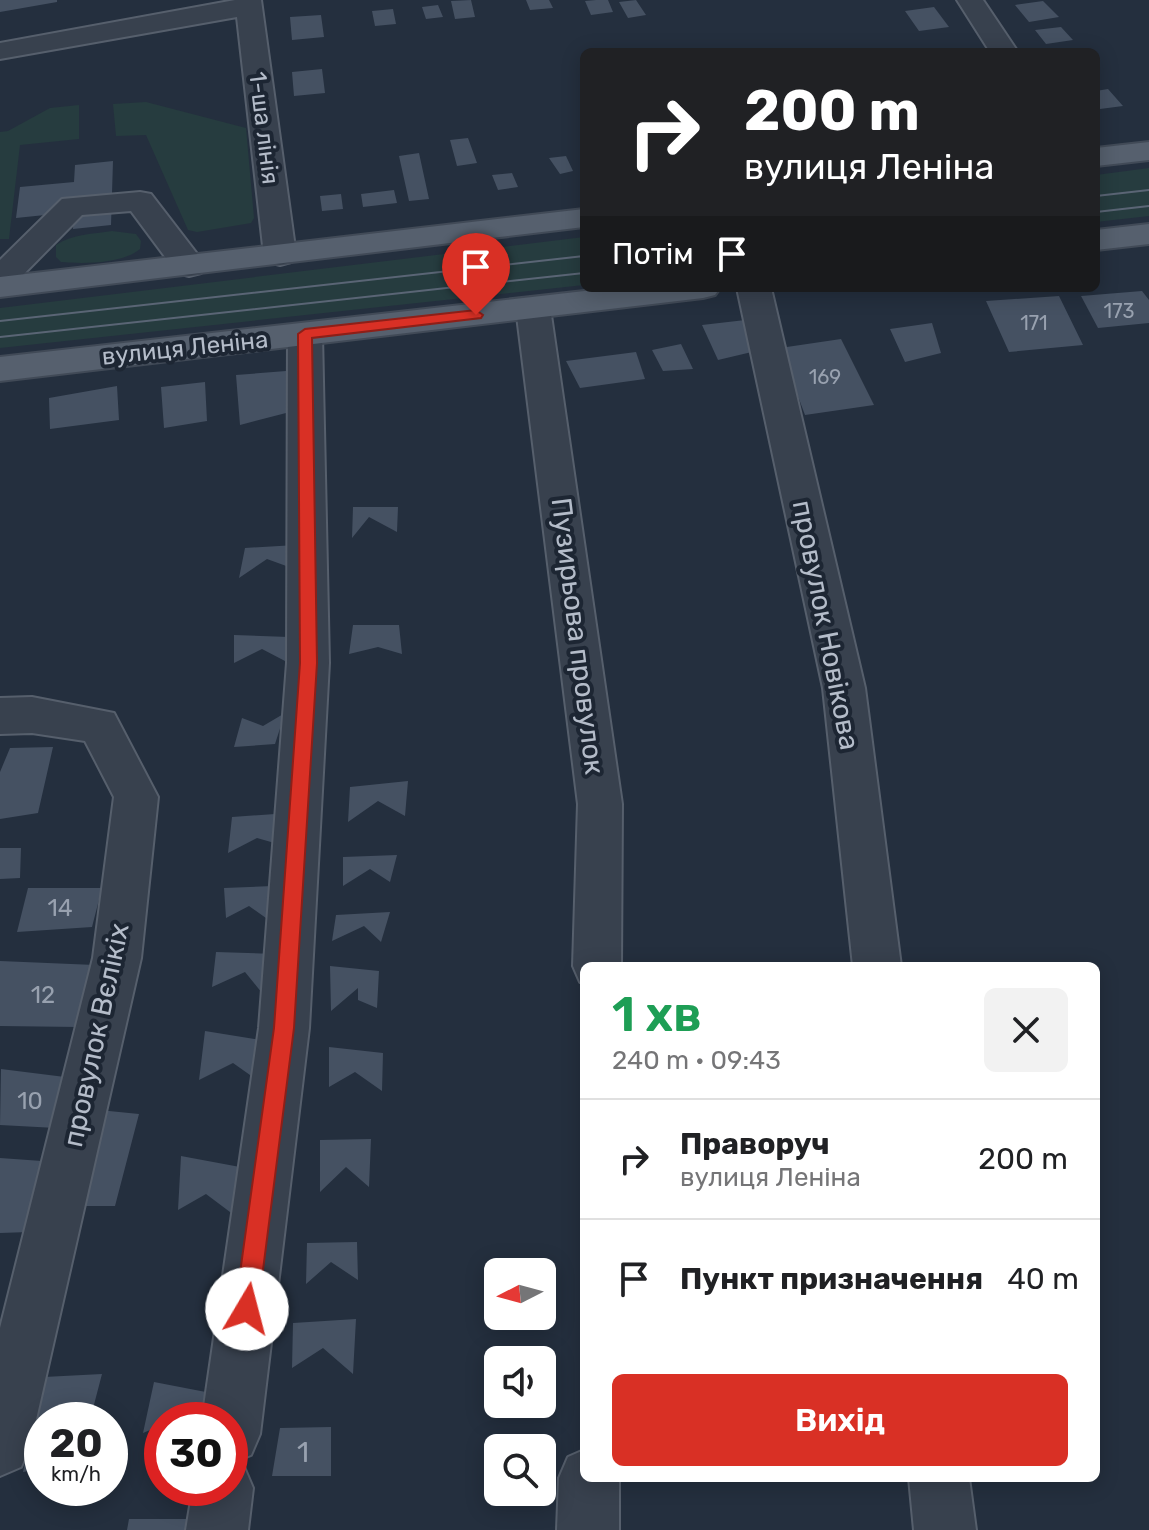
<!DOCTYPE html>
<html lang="uk">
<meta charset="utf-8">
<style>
:root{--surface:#fff;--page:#f2f2f2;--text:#202124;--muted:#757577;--line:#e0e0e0;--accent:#d93025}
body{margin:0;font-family:Rubik,sans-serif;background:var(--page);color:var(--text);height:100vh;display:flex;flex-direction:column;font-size:30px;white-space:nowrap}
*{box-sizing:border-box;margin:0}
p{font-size:26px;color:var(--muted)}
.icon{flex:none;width:44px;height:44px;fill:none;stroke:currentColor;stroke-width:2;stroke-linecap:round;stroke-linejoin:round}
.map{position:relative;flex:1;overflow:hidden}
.drawer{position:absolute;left:580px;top:962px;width:520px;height:520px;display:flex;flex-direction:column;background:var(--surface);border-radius:12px;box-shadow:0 4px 20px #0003}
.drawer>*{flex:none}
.top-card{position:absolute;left:580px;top:48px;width:520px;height:244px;border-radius:12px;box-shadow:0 4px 20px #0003;background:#202124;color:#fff;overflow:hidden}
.needle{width:52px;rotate:264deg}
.controls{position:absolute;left:484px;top:1258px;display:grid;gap:16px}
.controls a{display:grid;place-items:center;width:72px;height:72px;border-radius:12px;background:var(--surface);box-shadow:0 4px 20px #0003;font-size:40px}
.speed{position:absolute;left:24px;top:1402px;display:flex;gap:16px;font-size:40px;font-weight:700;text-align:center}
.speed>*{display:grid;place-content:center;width:104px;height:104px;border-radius:50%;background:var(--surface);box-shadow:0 4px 20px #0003;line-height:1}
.speed small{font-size:20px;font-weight:400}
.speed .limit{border:12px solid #d22;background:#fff;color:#111}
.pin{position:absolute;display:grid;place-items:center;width:68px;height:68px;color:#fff;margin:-82px -34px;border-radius:50% 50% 50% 0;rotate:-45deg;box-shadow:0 0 8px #0007}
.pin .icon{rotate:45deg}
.me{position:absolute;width:88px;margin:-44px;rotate:8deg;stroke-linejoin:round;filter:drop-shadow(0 0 6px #0008)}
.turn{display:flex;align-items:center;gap:28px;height:168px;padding:0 32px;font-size:36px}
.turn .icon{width:104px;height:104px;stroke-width:2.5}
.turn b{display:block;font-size:56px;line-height:68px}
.then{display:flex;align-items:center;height:76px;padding:0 32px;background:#0003;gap:16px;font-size:30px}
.round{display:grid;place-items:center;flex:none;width:84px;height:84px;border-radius:12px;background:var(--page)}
.summary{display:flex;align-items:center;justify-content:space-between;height:136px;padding:0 32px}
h1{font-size:48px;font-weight:600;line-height:60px;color:#1e9e55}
.cta{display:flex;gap:16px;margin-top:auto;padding:16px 32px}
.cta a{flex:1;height:92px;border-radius:12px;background:var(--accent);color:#fff;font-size:32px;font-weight:600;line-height:92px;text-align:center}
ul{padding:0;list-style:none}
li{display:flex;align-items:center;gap:24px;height:120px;padding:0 32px;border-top:2px solid var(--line)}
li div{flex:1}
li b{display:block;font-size:30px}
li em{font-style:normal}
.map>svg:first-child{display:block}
</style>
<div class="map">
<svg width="1149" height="1530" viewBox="0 0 1149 1530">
<rect width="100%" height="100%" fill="#242f3e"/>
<path fill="#263c3f" d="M 146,102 L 246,128 L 254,218 L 251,223 L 197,232 L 188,230 L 146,135 L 116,136 L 113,104 Z
M 79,105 L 79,139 L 20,145 L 9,239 L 0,239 L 0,132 L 8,131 L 50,108 Z
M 1149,168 L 1149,216 L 1096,222 L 1096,175 Z
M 112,231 L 136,234 L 141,241 L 140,249 C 123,264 82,264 61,262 L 56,257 L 56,245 C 73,234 93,234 112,231 Z
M 584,237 L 584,285 L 0,348 L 0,308 Z"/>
<path fill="#455162" d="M 0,0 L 57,0 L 57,2 L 0,12 Z
M 471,0 L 475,17 L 455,19 L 451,1 Z
M 526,0 L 549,0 L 553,8 L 530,10 Z
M 596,0 L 608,0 L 613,12 L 591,15 L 585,1 Z
M 636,0 L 646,15 L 628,18 L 619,2 Z
M 1043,1 L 1059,17 L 1029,22 L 1015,5 Z
M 438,5 L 443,17 L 426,19 L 422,7 Z
M 934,7 L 949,27 L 919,31 L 905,11 Z
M 393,9 L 396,24 L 375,26 L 372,11 Z
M 321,15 L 324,37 L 292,40 L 290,17 Z
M 1061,27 L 1073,40 L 1046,44 L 1035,30 Z
M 322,69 L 325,93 L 294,96 L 292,72 Z
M 1108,89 L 1123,106 L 1100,109 L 1096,104 L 1096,91 Z
M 468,138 L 477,163 L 457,166 L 450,140 Z
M 419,153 L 429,199 L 409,201 L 399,156 Z
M 566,156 L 573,171 L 560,174 L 549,158 Z
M 113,161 L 111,225 L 73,229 L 74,212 L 16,218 L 20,187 L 74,182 L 75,165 Z
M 512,173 L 518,187 L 498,190 L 492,175 Z
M 394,190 L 397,203 L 363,207 L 361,194 Z
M 341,194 L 343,209 L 322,211 L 320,196 Z
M 1142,291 L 1149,300 L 1149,323 L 1098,328 L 1081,296 Z
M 1059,296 L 1083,345 L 1009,352 L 986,301 Z
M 754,319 L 756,351 L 718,360 L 702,325 Z
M 932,323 L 941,353 L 905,362 L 890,329 Z
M 841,339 L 874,405 L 805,415 L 780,348 Z
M 681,344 L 693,369 L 663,371 L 652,350 Z
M 636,352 L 645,379 L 580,388 L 566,361 Z
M 286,371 L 286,413 L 240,425 L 236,375 Z
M 205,382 L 207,421 L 164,428 L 161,387 Z
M 117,386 L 119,420 L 50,429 L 49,398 Z
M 353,507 L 398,507 L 397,532 L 369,517 L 352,538 Z
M 296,545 L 289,567 L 267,559 L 239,578 L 245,548 Z
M 353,625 L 399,625 L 402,654 L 378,647 L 349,654 Z
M 234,635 L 289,637 L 285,661 L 262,649 L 234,663 Z
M 285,713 L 275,744 L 234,747 L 242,718 L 263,726 Z
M 53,747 L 38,813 L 0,819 L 0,772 L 10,748 Z
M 408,781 L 405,816 L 378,801 L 348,822 L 350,787 Z
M 275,814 L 278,844 L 257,838 L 228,853 L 232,817 Z
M 0,848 L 21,848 L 20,878 L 0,879 Z
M 397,855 L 390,882 L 370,869 L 343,886 L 343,857 Z
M 273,886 L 273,923 L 249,906 L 226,918 L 224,888 Z
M 28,888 L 102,888 L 92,927 L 17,932 Z
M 390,912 L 381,942 L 364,926 L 332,941 L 336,915 Z
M 216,952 L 275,954 L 262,993 L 245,972 L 212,987 Z
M 0,961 L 95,965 L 79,1027 L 0,1026 Z
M 330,966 L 379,971 L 377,1008 L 358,1000 L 358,988 L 331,1011 Z
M 205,1031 L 267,1041 L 257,1080 L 233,1063 L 199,1080 Z
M 329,1047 L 383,1053 L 382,1091 L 355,1072 L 329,1087 Z
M 1,1069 L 65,1077 L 56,1128 L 0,1125 Z
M 99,1110 L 139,1114 L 115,1206 L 76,1206 Z
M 371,1139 L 369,1187 L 346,1167 L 320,1192 L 320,1140 Z
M 181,1156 L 240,1167 L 234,1215 L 206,1194 L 178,1210 Z
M 0,1158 L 42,1161 L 29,1232 L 0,1233 Z
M 357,1242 L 358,1280 L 331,1262 L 306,1284 L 307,1243 Z
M 356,1319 L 353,1374 L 323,1348 L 292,1368 L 293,1323 Z
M 102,1374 L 90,1420 L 42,1420 L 42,1469 L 23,1472 L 44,1377 Z
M 154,1382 L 211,1393 L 208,1420 L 162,1420 L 162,1425 L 143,1433 Z
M 331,1427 L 331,1476 L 272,1476 L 280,1428 Z
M 129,1519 L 195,1519 L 193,1530 L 127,1530 Z"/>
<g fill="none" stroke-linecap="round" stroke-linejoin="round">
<g stroke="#565f6c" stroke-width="4">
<path id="minor" d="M 235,0 L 261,0 L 296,255 L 291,262 L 280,265 L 269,262 L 264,255 L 237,17 L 0,59 L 0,43 Z
M 957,0 L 983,0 L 1018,52 L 990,52 Z
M 140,192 L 151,194 L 201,259 L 205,266 L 201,273 L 189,276 L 177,273 L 131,211 L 82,215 L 12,286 L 0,289 L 0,260 L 62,199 Z
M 737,288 L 771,288 L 865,688 L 901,966 L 853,966 L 823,688 Z
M 533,297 L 545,300 L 550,308 L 622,804 L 621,966 L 584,966 L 584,983 L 580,982 L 573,966 L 578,804 L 516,308 L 521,300 Z
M 305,323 L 317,326 L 322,334 L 329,663 L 309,1028 L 260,1434 L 251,1455 L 234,1462 L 244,1467 L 253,1488 L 248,1530 L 186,1530 L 193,1488 L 230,1488 L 230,1420 L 202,1420 L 259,1028 L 287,663 L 288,334 L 293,326 Z
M 32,697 L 114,713 L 158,797 L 141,958 L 30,1446 L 21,1467 L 0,1476 L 0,1328 L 93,958 L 114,797 L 85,741 L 32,733 L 0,734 L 0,698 Z
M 584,1450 L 584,1478 L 619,1478 L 619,1530 L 557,1530 L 559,1478 L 568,1457 Z
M 909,1478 L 969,1478 L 976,1530 L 914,1530 Z"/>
</g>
<g stroke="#414a57" stroke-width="4">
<path id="major" d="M 1149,142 L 1149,160 L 1096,166 L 1096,148 Z
M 584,209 L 584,227 L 0,297 L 0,277 Z
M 1149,224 L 1149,244 L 1096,250 L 1096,230 Z
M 611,288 L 720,288 L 715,295 L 703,298 L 0,381 L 0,357 Z"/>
</g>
<use href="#minor" fill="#38414e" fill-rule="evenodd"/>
<use href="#major" fill="#56606e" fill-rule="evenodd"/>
<path stroke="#5a6575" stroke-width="2" d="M 1096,196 L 1149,190
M 1096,212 L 1149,206
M 0,321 L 584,256
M 0,337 L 584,273"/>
</g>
<path fill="#d93025" stroke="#8d1f18" stroke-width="2" d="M 476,310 L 483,315 L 481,318 L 312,338 L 317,663 L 294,1028 L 258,1309 L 255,1317 L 247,1321 L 238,1317 L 235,1309 L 274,1028 L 300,663 L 298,334 L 305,329 Z"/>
<g text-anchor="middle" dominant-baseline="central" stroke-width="8" stroke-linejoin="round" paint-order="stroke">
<g font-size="20" fill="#98a1af">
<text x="1119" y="311">173</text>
<text x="1034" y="323">171</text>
<text x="825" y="377">169</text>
</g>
<g font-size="24" fill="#b4bcc9" stroke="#1d2633">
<text transform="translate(264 128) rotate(83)">1-ша лінія</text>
<text transform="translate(185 348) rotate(-6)">вулиця Леніна</text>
</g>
<g font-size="24" fill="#98a1af">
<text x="60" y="908">14</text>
<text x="43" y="995">12</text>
<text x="30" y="1101">10</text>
</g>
<g font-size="28" fill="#b4bcc9" stroke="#1d2633">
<text transform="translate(826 625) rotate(79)">провулок Новікова</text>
<text transform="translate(578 636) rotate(83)">Пузирьова провулок</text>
<text transform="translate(96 1035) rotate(-78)">провулок Вєлікіх</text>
</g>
<g font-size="28" fill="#98a1af">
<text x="303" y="1452">1</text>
</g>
</g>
</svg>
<div class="controls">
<a><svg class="needle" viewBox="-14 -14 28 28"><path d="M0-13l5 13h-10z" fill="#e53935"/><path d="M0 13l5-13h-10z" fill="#757577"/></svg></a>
<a><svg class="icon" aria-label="sound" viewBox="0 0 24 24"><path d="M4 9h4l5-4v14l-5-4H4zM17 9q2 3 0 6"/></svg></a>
<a><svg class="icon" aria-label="search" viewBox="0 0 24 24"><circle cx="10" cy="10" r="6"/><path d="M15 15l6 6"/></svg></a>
</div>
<div class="speed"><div>20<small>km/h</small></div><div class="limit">30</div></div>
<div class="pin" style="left:476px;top:315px;background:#d93025"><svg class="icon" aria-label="arrive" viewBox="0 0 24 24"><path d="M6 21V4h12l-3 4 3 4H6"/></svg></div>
<svg class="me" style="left:247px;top:1309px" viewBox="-20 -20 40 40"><circle r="19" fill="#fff"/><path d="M0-13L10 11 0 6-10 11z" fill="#d93025"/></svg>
<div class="top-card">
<div class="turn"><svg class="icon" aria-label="right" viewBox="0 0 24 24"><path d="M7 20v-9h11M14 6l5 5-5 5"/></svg><div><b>200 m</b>вулиця Леніна</div></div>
<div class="then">Потім<svg class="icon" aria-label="arrive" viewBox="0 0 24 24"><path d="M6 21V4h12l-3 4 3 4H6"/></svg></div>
</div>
<section class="drawer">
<div class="summary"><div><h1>1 хв</h1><p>240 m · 09:43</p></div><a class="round"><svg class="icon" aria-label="close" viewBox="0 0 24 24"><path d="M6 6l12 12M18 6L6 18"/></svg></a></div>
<ul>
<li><svg class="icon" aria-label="right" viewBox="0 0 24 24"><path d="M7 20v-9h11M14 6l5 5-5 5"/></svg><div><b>Праворуч</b><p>вулиця Леніна</p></div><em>200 m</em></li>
<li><svg class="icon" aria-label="arrive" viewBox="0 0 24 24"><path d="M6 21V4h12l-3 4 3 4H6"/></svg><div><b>Пункт призначення</b></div><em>40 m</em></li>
</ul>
<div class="cta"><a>Вихід</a></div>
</section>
</div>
